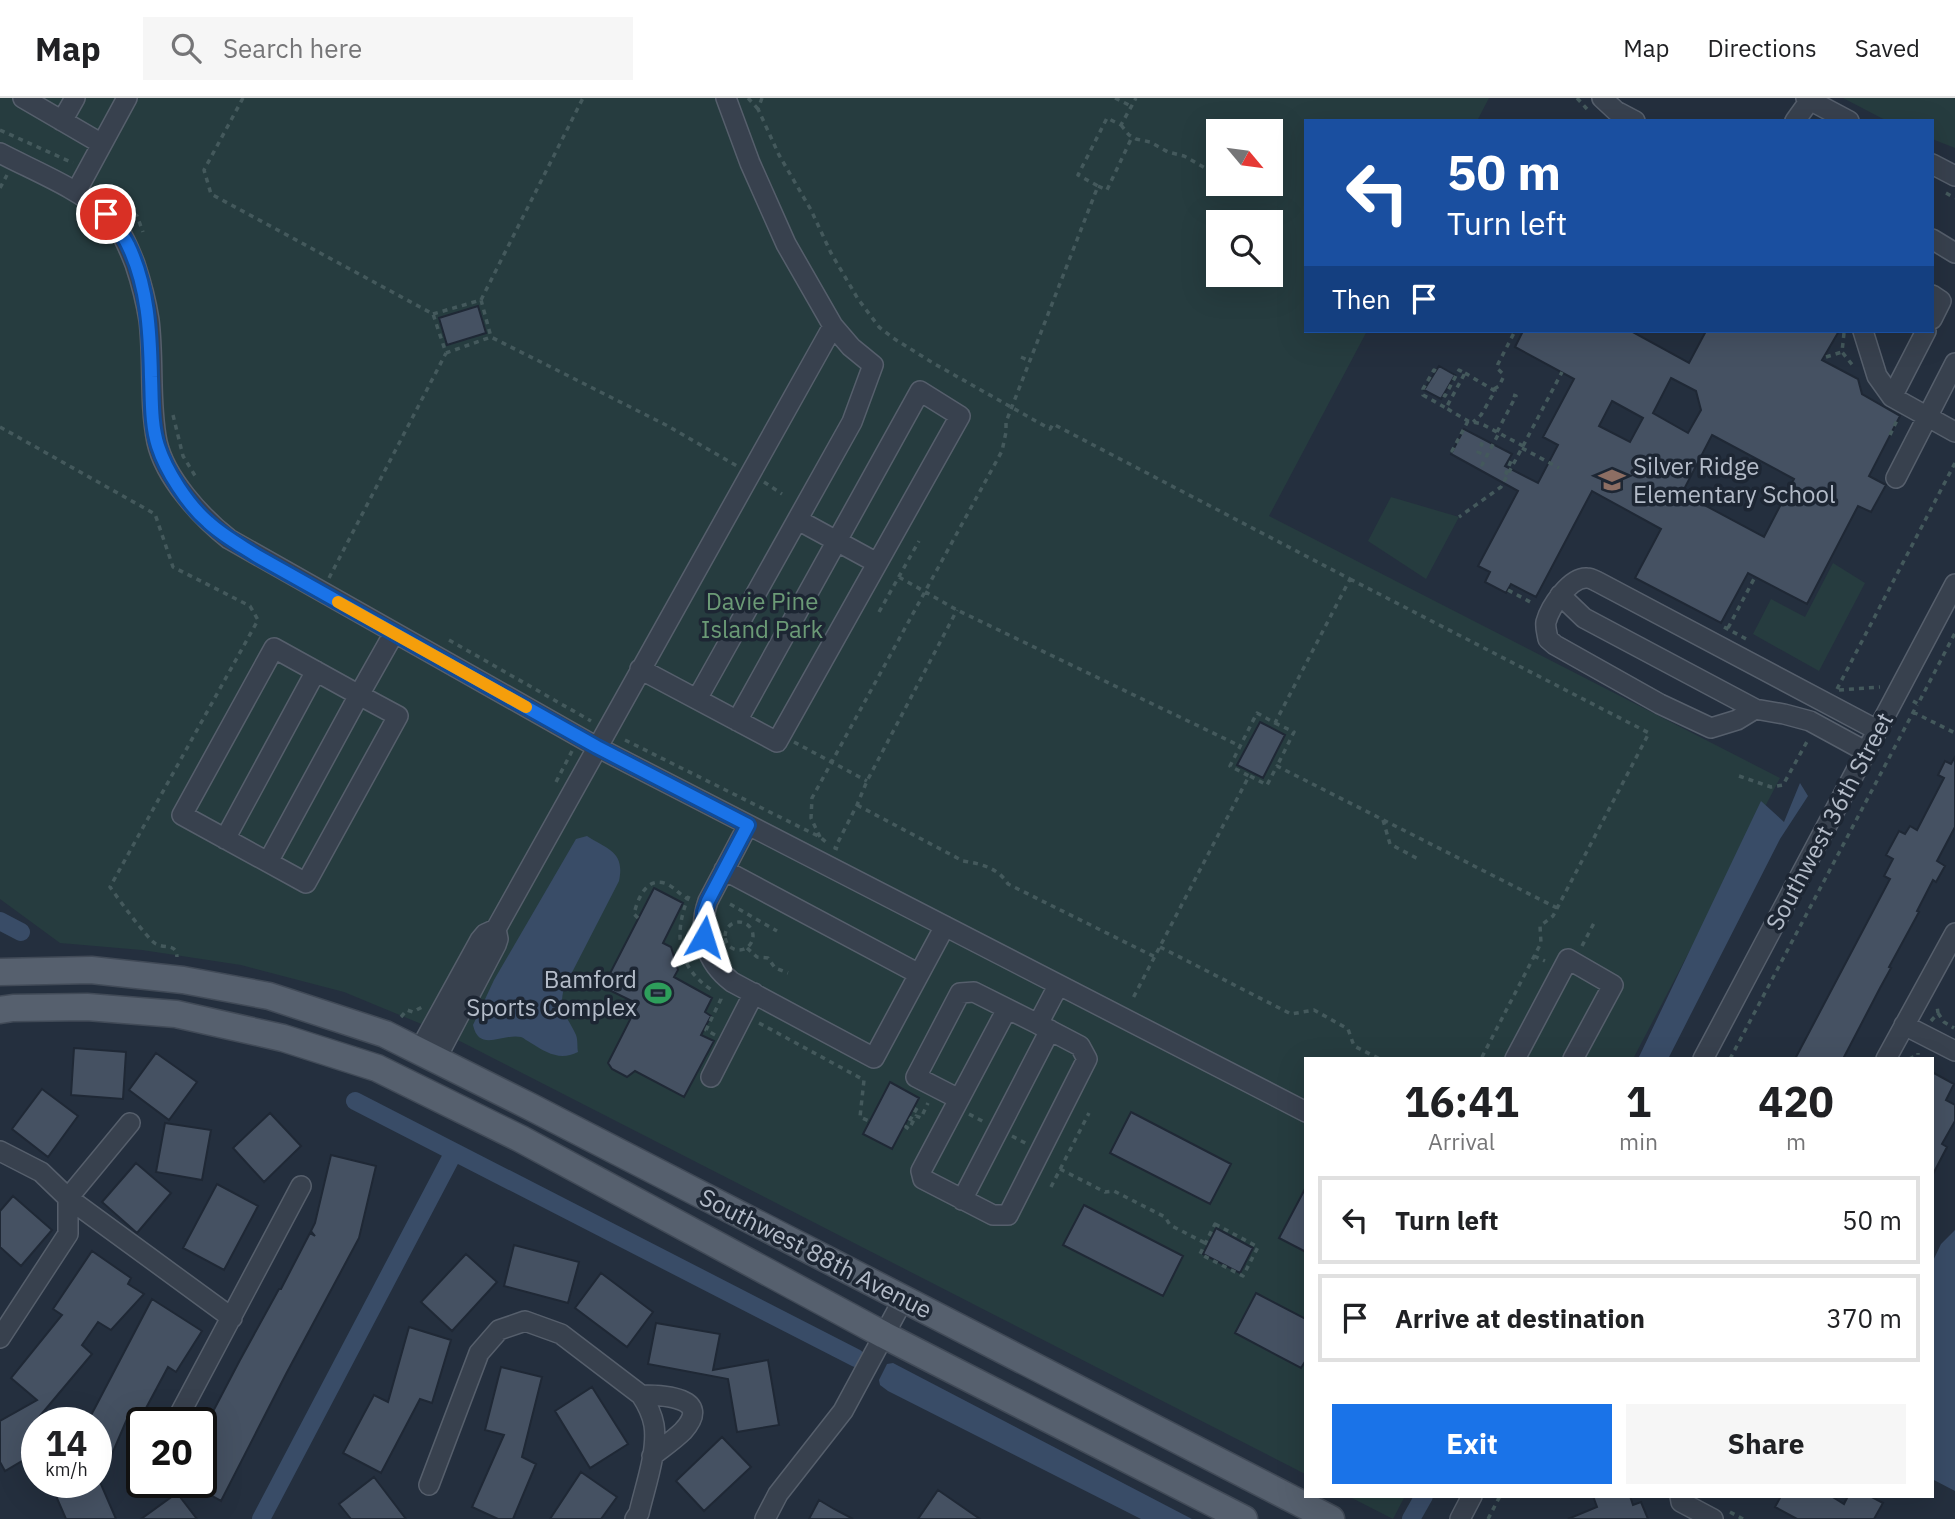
<!DOCTYPE html>
<style>
:root{--surface:#fff;--page:#f6f6f6;--text:#202124;--muted:#757577;--line:#e0e0e0;--accent:#1a73e8}
body{margin:0;font-family:"IBM Plex Sans",sans-serif;background:var(--page);color:var(--text);height:100vh;display:flex;flex-direction:column;font-size:26px;white-space:nowrap}
*{box-sizing:border-box;margin:0}
p{font-size:23px;color:var(--muted)}
.icon{flex:none;width:38px;height:38px;fill:none;stroke:currentColor;stroke-width:2;stroke-linecap:round;stroke-linejoin:round}
.map{position:relative;flex:1;overflow:hidden}
.sheet{position:absolute;left:1304px;top:959px;width:630px;height:441px;display:flex;flex-direction:column;background:var(--surface);border-radius:0px;box-shadow:0 7px 28px #0002}
.sheet>*{flex:none}
.top-card{position:absolute;left:1304px;top:21px;width:630px;height:214px;border-radius:0px;box-shadow:0 7px 28px #0002;background:#1a4fa0;color:#fff;overflow:hidden}
.needle{width:46px;rotate:119deg}
.controls{position:absolute;left:1206px;top:21px;display:grid;gap:14px}
.controls a{display:grid;place-items:center;width:77px;height:77px;border-radius:0px;background:var(--surface);box-shadow:0 7px 28px #0002;font-size:35px}
.speed{position:absolute;left:21px;top:1309px;display:flex;gap:14px;font-size:35px;font-weight:700;text-align:center}
.speed>*{display:grid;place-content:center;width:91px;height:91px;border-radius:50%;background:var(--surface);box-shadow:0 7px 28px #0002;line-height:1}
.speed small{font-size:18px;font-weight:400}
.speed .limit{border:4px solid #111;border-radius:10px;background:#fff;color:#111}
.pin{position:absolute;display:grid;place-items:center;width:60px;height:60px;color:#fff;margin:-30px;border:4px solid #fff;border-radius:50%;box-shadow:0 2px 7px #0007}
.me{position:absolute;width:77px;margin:-38px;rotate:6deg;stroke-linejoin:round;filter:drop-shadow(0 0 5px #0008)}
.turn{display:flex;align-items:center;gap:24px;height:147px;padding:0 28px;font-size:32px}
.turn .icon{width:91px;height:91px;stroke-width:2.5}
.turn b{display:block;font-size:49px;line-height:60px}
.then{display:flex;align-items:center;height:66px;padding:0 28px;background:#0003;gap:14px;font-size:26px}
.eta{display:flex;justify-content:space-evenly;align-items:center;height:119px;text-align:center}
.eta b{font-size:42px;font-weight:700;line-height:49px}
.button{display:flex;gap:14px;margin-top:auto;padding:14px 28px}
.button a{flex:1;height:80px;border-radius:0px;background:var(--accent);color:#fff;font-size:28px;font-weight:700;line-height:80px;text-align:center}
.button a+a{background:var(--page);color:var(--text)}
ul{padding:0;list-style:none}
li{display:flex;align-items:center;gap:21px;height:88px;margin:0 14px 10px;padding:0 14px;border:4px solid var(--line);border-radius:0px}
li div{flex:1}
li b{display:block;font-size:26px}
li em{font-style:normal}
header{display:flex;align-items:center;gap:42px;box-sizing:border-box;height:98px;padding:0 35px;background:var(--surface);border-bottom:2px solid var(--line)}
header strong{font-size:33px}
nav{display:flex;gap:38px;margin-inline-start:auto;font-size:24px}
.search{width:490px;height:63px;background:var(--page);display:flex;align-items:center;gap:18px;box-sizing:border-box;padding:0 24px;border-radius:0px;color:var(--muted);font-size:26px}
.map>svg:first-child{display:block}
</style>
<header>
<strong>Map</strong>
<div class="search"><svg class="icon" aria-label="search" viewBox="0 0 24 24"><circle cx="10" cy="10" r="6"/><path d="M15 15l6 6"/></svg>Search here</div>
<nav><a>Map</a><a>Directions</a><a>Saved</a></nav>
</header>
<div class="map">
<svg width="1955" height="1421" viewBox="0 0 1955 1421">
<rect width="100%" height="100%" fill="#242f3e"/>
<path fill="#263c3f" fill-rule="evenodd" d="M 0,0 L 1489,0 L 1477,23 L 1306,23 L 1306,233 L 1367,233 L 1269,418 L 1780,680 L 1633,961 L 1306,961 L 1305,1376 L 448,937 L 344,894 L 241,867 L 142,852 L 60,845 L 0,801 ZM 1218,33 L 1270,33 L 1270,86 L 1218,86 ZM 1218,124 L 1270,124 L 1270,177 L 1218,177 Z
M 1843,0 L 1955,0 L 1955,50 L 1932,41 L 1932,23 L 1887,23 Z
M 1391,399 L 1459,419 L 1426,481 L 1368,443 Z
M 1833,465 L 1865,485 L 1819,573 L 1753,536 L 1771,501 L 1805,519 Z
M 1348,1398 L 1405,1398 L 1393,1421 Z"/>
<path fill="#394c67" d="M 1800,685 L 1808,698 L 1780,741 L 1668,961 L 1638,961 L 1761,703 L 1784,724 Z
M 587,738 C 609,752 625,754 619,783 L 564,890 C 558,914 567,917 576,937 C 578,942 577,949 578,954 C 560,963 547,955 531,945 C 527,943 524,940 521,939 C 503,935 479,955 473,927 L 494,882 L 576,741 Z
M 1955,1132 L 1955,1393 L 1932,1381 L 1932,1165 L 1941,1146 Z
M 893,1265 L 1192,1421 L 1141,1421 L 888,1293 L 880,1287 L 879,1282 L 887,1266 Z"/>
<g fill="none" stroke-linecap="round" stroke-linejoin="round">
<path stroke="#394c67" stroke-width="18" d="M 0,823 L 21,834
M 355,1003 L 856,1260
M 261,1421 L 454,1054
M 1411,1421 L 1424,1398"/>
</g>
<path fill="#455162" stroke="#1f2835" stroke-width="2" fill-rule="evenodd" d="M 478,208 L 486,235 L 447,247 L 439,220 Z
M 1523,233 L 1631,233 L 1689,265 L 1706,233 L 1839,233 L 1822,262 L 1858,281 L 1862,296 L 1900,318 L 1869,378 L 1886,387 L 1871,414 L 1858,408 L 1807,506 L 1748,475 L 1721,525 L 1635,480 L 1661,431 L 1592,393 L 1536,499 L 1511,486 L 1506,495 L 1485,484 L 1490,474 L 1478,468 L 1518,393 L 1451,356 L 1464,331 L 1512,356 L 1505,368 L 1538,385 L 1558,347 L 1543,339 L 1574,281 L 1515,249 ZM 1671,280 L 1696,293 L 1701,312 L 1688,335 L 1653,315 ZM 1612,303 L 1643,320 L 1630,344 L 1599,328 ZM 1712,337 L 1794,381 L 1764,439 L 1682,395 Z
M 1439,268 L 1455,277 L 1441,301 L 1424,292 Z
M 1260,624 L 1285,637 L 1263,680 L 1237,667 Z
M 1955,659 L 1955,729 L 1937,763 L 1945,768 L 1936,784 L 1933,782 L 1917,813 L 1919,814 L 1889,869 L 1891,870 L 1880,890 L 1843,961 L 1795,961 L 1890,781 L 1884,778 L 1893,761 L 1886,757 L 1899,733 L 1905,736 L 1910,728 L 1917,732 L 1944,680 L 1938,677 L 1945,663 L 1951,666 Z
M 654,790 L 683,805 L 663,845 L 671,849 L 678,872 L 674,879 L 712,900 L 705,914 L 711,918 L 701,937 L 714,943 L 684,999 L 635,973 L 627,979 L 612,971 L 608,965 L 638,906 L 603,889 Z
M 74,950 L 126,954 L 123,1001 L 71,997 Z
M 156,955 L 197,984 L 169,1022 L 129,992 Z
M 1932,974 L 1954,986 L 1946,1002 L 1955,1007 L 1955,1023 L 1942,1046 L 1947,1049 L 1932,1078 Z
M 890,984 L 919,1000 L 892,1051 L 863,1036 Z
M 42,991 L 78,1018 L 48,1059 L 12,1031 Z
M 1131,1014 L 1231,1066 L 1210,1106 L 1110,1055 Z
M 270,1015 L 301,1048 L 264,1084 L 233,1050 Z
M 165,1025 L 211,1032 L 202,1082 L 156,1074 Z
M 331,1057 L 376,1068 L 359,1140 L 286,1276 L 221,1403 L 201,1392 L 201,1340 L 209,1326 L 207,1325 L 240,1262 L 279,1191 L 281,1191 L 310,1135 L 315,1138 L 311,1133 L 315,1125 Z
M 136,1065 L 171,1095 L 137,1135 L 102,1104 Z
M 217,1086 L 258,1108 L 224,1172 L 183,1150 Z
M 1306,1089 L 1306,1154 L 1279,1140 Z
M 13,1098 L 52,1132 L 21,1168 L 0,1149 L 0,1113 Z
M 1084,1107 L 1183,1158 L 1163,1198 L 1063,1147 Z
M 1216,1130 L 1253,1150 L 1240,1175 L 1203,1156 Z
M 514,1147 L 579,1164 L 568,1205 L 504,1188 Z
M 92,1153 L 131,1180 L 128,1186 L 144,1196 L 111,1232 L 98,1224 L 82,1247 L 92,1256 L 34,1325 L 37,1331 L 37,1354 L 5,1373 L 0,1364 L 0,1323 L 37,1302 L 11,1280 L 62,1217 L 53,1211 Z
M 466,1156 L 497,1184 L 452,1233 L 421,1204 Z
M 601,1175 L 653,1214 L 627,1249 L 575,1210 Z
M 1256,1195 L 1306,1221 L 1306,1262 L 1301,1270 L 1235,1235 Z
M 152,1201 L 202,1233 L 176,1274 L 168,1269 L 137,1327 L 127,1321 L 100,1384 L 116,1421 L 66,1421 L 56,1398 L 88,1384 L 96,1384 L 96,1325 L 87,1325 Z
M 656,1225 L 720,1236 L 713,1272 L 768,1262 L 779,1327 L 737,1334 L 728,1281 L 648,1266 Z
M 409,1229 L 451,1242 L 432,1305 L 420,1301 L 381,1375 L 343,1355 L 374,1297 L 388,1304 Z
M 501,1269 L 542,1279 L 522,1359 L 536,1366 L 513,1421 L 498,1421 L 472,1409 L 504,1337 L 485,1332 Z
M 592,1289 L 628,1346 L 590,1370 L 555,1313 Z
M 722,1339 L 751,1369 L 704,1413 L 676,1383 Z
M 581,1374 L 617,1399 L 601,1421 L 550,1421 Z
M 374,1379 L 406,1421 L 351,1421 L 339,1406 Z
M 938,1392 L 980,1421 L 918,1421 Z
M 177,1395 L 197,1421 L 141,1421 Z
M 1593,1398 L 1630,1398 L 1633,1407 L 1641,1404 L 1648,1421 L 1568,1421 L 1597,1409 Z
M 1781,1398 L 1831,1398 L 1844,1406 L 1848,1398 L 1870,1398 L 1883,1405 L 1874,1421 L 1797,1421 L 1775,1409 Z
M 819,1402 L 834,1411 L 853,1421 L 809,1421 Z"/>
<g fill="none" stroke-linecap="round" stroke-linejoin="round">
<g stroke="#565f6c" stroke-width="22">
<path id="minor" d="M 23,0 L 102,46
M 1602,0 L 1616,13 L 1635,23
M 1806,0 L 1849,23
M 62,23 L 75,0
M 1795,23 L 1810,2
M 0,55 C 32,72 80,91 106,116 C 120,129 128,148 135,166 C 141,184 146,203 149,222 C 154,263 149,304 157,344 C 165,380 201,419 229,441 L 597,649 L 1306,1014
M 1932,66 L 1955,78
M 76,94 L 127,0
M 1932,141 L 1955,155
M 1932,197 L 1941,203 L 1932,221
M 1863,233 L 1877,278 L 1892,299 L 1955,334
M 1892,299 L 1926,233
M 1896,380 L 1955,265
M 798,422 L 877,465
M 1560,497 L 1584,520 L 1755,611 L 1784,616 L 1810,623 L 1865,653
M 640,571 L 777,644 L 960,318 L 920,293 L 737,623
M 697,601 L 852,324 L 873,267 L 851,249 L 833,228 L 786,146 L 750,65 L 726,0
M 1755,611 L 1737,622 L 1711,630 L 1660,606 L 1555,547 L 1548,541 C 1547,535 1545,529 1546,524 C 1550,509 1570,479 1587,480 C 1591,480 1594,482 1598,484 L 1877,632
M 748,727 L 708,803 C 697,835 706,864 732,884 L 874,960 L 945,828
M 225,741 L 316,573
M 268,764 L 359,597 L 274,550 L 182,717 L 306,785 L 398,618 L 359,597 L 394,535
M 724,772 L 919,876
M 1007,911 L 921,1073 L 923,1081 L 993,1117 L 1008,1117 L 1087,961 L 1080,948 L 1038,926
M 1904,927 L 1955,953
M 419,953 L 480,842 L 485,836 L 496,831 L 833,228
M 436,961 L 496,847 L 498,841 L 496,831
M 1515,961 L 1568,861 L 1613,887 L 1573,961
M 1703,961 L 1955,486
M 1886,961 L 1955,835
M 711,979 L 754,895
M 959,1001 L 916,979 L 960,895 L 974,894 L 1038,926 L 1058,888
M 0,1053 L 41,1074 L 68,1100 L 232,1220
M 962,1102 L 1050,932
M 0,1240 L 68,1136 L 68,1100 L 130,1025
M 641,1297 C 662,1297 714,1299 683,1333 C 674,1342 662,1350 652,1358
M 175,1325 L 301,1088
M 429,1387 L 479,1255 L 499,1232 L 525,1223 L 561,1236 L 641,1297 C 647,1306 652,1316 654,1327 C 658,1353 645,1389 639,1415 L 635,1421
M 1680,1398 L 1681,1404 L 1713,1421
M 765,1421 L 778,1396 L 843,1313 L 904,1200
M 1460,1421 L 1472,1398"/>
</g>
<g stroke="#414a57" stroke-width="29">
<path id="major" d="M 0,874 L 91,872 L 183,882 L 269,898 L 385,936 L 529,1008 L 1331,1421
M 0,912 L 13,910 L 87,909 L 176,916 L 283,940 L 377,970 L 521,1041 L 884,1237 L 1244,1421"/>
</g>
<path stroke="#44595c" stroke-width="3.5" stroke-dasharray="5 5" stroke-linecap="butt" d="M 243,0 L 204,72 L 211,96 L 433,216 L 446,255 L 491,239 L 668,328 L 737,368
M 748,0 L 758,11
M 762,0 L 758,11 L 779,57 L 811,112 L 831,155 L 858,201 L 879,229 L 893,240 L 933,265 L 1050,331 L 1053,326 L 1350,481 L 1275,625 L 1257,615 L 1230,668 L 1249,678 L 1132,902
M 1115,0 L 1131,8
M 1577,0 L 1587,11
M 1121,27 L 1129,37 L 1136,41 L 1150,44 L 1168,54 L 1184,58 L 1214,75 L 1209,84
M 0,32 L 73,65
M 1098,88 L 1107,92 L 1132,39
M 0,90 L 7,77
M 1946,95 L 1955,100
M 126,109 L 137,118 L 143,134
M 481,202 L 491,239
M 433,216 L 481,202 L 583,0
M 1844,235 L 1842,254 L 1854,269
M 1021,259 L 1030,263
M 1826,259 L 1842,254
M 1436,273 L 1434,272 L 1423,291 L 1423,297 L 1446,310
M 1465,275 L 1495,293 L 1481,317 L 1473,324
M 1502,275 L 1497,270 L 1498,266 L 1515,233
M 1494,291 L 1499,288 L 1503,280
M 1443,297 L 1445,298 L 1459,272 L 1465,275 L 1446,310 L 1468,323 L 1482,326 L 1523,348 L 1501,389 L 1459,419
M 173,317 L 183,358 L 197,381
M 0,329 L 155,416 L 173,469 L 250,508 L 258,522 L 110,789 C 117,799 148,842 156,846 C 166,851 176,845 177,859
M 1497,334 L 1516,298 L 1513,297
M 1890,337 L 1898,320
M 1480,345 L 1482,346 L 1478,354 L 1486,358
M 1523,348 L 1562,274
M 1522,350 L 1559,370
M 1453,353 L 1452,353 L 1468,323
M 1483,368 L 1482,367 L 1499,335
M 1508,376 L 1506,375 L 1511,363 L 1509,362
M 764,384 L 782,396
M 899,479 L 957,512 L 1240,648
M 329,480 L 446,255
M 1350,481 L 1649,635 L 1553,818 L 1540,828 L 1541,845 L 1481,961
M 1508,492 L 1534,506
M 879,514 L 919,443
M 1724,529 L 1748,542
M 1728,530 L 1755,479
M 449,542 L 591,623
M 1837,591 L 1955,365
M 1839,592 L 1880,589
M 1913,603 L 1918,606 L 1955,535
M 1913,614 L 1955,635
M 1275,625 L 1294,634 L 1277,668
M 625,642 L 820,739 L 827,745
M 794,644 L 867,683
M 1250,678 L 1267,687 L 1277,668 L 1557,810
M 1739,678 L 1771,689 L 1783,687 L 1809,640
M 556,684 L 572,653
M 857,707 L 963,763 C 982,766 998,770 1008,786 L 1155,859
M 1383,722 L 1390,746 L 1420,762
M 820,739 L 811,720 L 812,700 L 1002,353 L 1006,334 L 1006,324 L 1098,88 L 1078,77 L 1107,20 L 1121,27 L 1136,0
M 838,751 L 835,750 L 857,707 L 867,683 L 957,512
M 689,798 C 673,834 677,870 712,892
M 730,806 L 777,833
M 638,820 L 634,816 C 638,799 648,776 669,787 C 676,791 680,797 688,801
M725 838a14 14 0 1 1 28 0a14 14 0 1 1-28 0Z
M 1582,848 L 1594,825
M 1160,849 L 1291,916 L 1314,912 L 1348,931 L 1354,948 L 1380,961
M 747,850 L 757,859 L 768,860 L 775,870 L 788,875
M 1534,858 L 1545,863
M 1938,915 L 1944,924 L 1954,930
M 401,919 L 407,912 L 413,914 L 422,909
M 1931,923 L 1938,915 L 1937,908
M 759,925 L 864,982 L 860,1019 L 869,1023
M 715,937 L 706,932 L 721,901 L 721,898
M 1730,961 L 1917,607
M 1909,961 L 1918,957 L 1918,955
M 917,1010 L 906,1029 L 909,1031 L 916,1018 L 921,1020 L 928,1005
M 969,1016 L 984,1024
M 1012,1038 L 1027,1046
M 1060,1071 L 1105,1094 L 1114,1093 L 1165,1119 L 1170,1127 L 1205,1145
M 1051,1089 L 1089,1015
M 1215,1126 L 1258,1149 L 1243,1178 L 1200,1156 Z
M 1730,1414 L 1743,1421
M 1488,1421 L 1500,1398"/>
<use href="#minor" stroke="#38414e" stroke-width="19"/>
<use href="#major" stroke="#56606e" stroke-width="26"/>
</g>
<g fill="none" stroke-linecap="round" stroke-linejoin="round">
<g stroke="#114b97" stroke-width="18">
<path id="route" d="M 106,116 C 113,126 123,136 128,147 C 148,188 150,234 151,279 C 152,301 151,327 158,348 C 166,373 188,407 208,424 C 223,438 240,447 257,458 L 597,649 L 748,727 L 708,803 L 704,814 L 704,839"/>
</g>
<use href="#route" stroke="#1a73e8" stroke-width="12"/>
<path stroke="#f59e0b" stroke-width="12" d="M 338,504 L 526,609"/>
</g>
<defs>
<g id="school-bare" transform="scale(2.1)"><path d="M0-5L7-2L0 1L-7-2ZM-4 1L0 2.5L4 1V4Q0 6-4 4Z" fill="#8d6e63" stroke="#1d2633" stroke-width="2.5" paint-order="stroke"/></g>
<g id="stadium-bare" transform="scale(2.1)"><path d="M0-5a6.5 5 0 1 0 0 10a6.5 5 0 1 0 0-10ZM-3.5-1.8h7v3.6h-7Z" fill="#2e9e5b" stroke="#1d2633" stroke-width="2.5" paint-order="stroke"/></g>
</defs>
<g fill-rule="evenodd">
<use href="#school-bare" x="1612" y="382"/>
<use href="#stadium-bare" x="658" y="895"/>
</g>
<g text-anchor="middle" dominant-baseline="central" stroke-width="7" stroke-linejoin="round" paint-order="stroke">
<g font-size="24" fill="#b4bcc9" stroke="#1d2633" text-anchor="start">
<text x="1633" y="368">Silver Ridge<tspan x="1633" dy="28">Elementary School</tspan></text>
<text x="637" y="881" text-anchor="end">Bamford<tspan x="637" dy="28">Sports Complex</tspan></text>
</g>
<g font-size="24" fill="#6b9a76" stroke="#1d2633">
<text x="762" y="503">Davie Pine<tspan x="762" dy="28">Island Park</tspan></text>
</g>
<g font-size="24" fill="#b4bcc9" stroke="#1d2633">
<text transform="translate(1829 723) rotate(-62)">Southwest 36th Street</text>
<text transform="translate(816 1155) rotate(27)">Southwest 88th Avenue</text>
</g>
</g>
</svg>
<div class="controls">
<a><svg class="needle" viewBox="-14 -14 28 28"><path d="M0-13l5 13h-10z" fill="#e53935"/><path d="M0 13l5-13h-10z" fill="#757577"/></svg></a>
<a><svg class="icon" aria-label="search" viewBox="0 0 24 24"><circle cx="10" cy="10" r="6"/><path d="M15 15l6 6"/></svg></a>
</div>
<div class="speed"><div>14<small>km/h</small></div><div class="limit">20</div></div>
<div class="pin" style="left:106px;top:116px;background:#d93025"><svg class="icon" aria-label="arrive" viewBox="0 0 24 24"><path d="M6 21V4h12l-3 4 3 4H6"/></svg></div>
<svg class="me" style="left:704px;top:839px" viewBox="-20 -20 40 40"><path d="M0-17L14 15 0 8-14 15z" fill="#1a73e8" stroke="#fff" stroke-width="4"/></svg>
<div class="top-card">
<div class="turn"><svg class="icon" aria-label="left" viewBox="0 0 24 24"><path d="M17 20v-9H6M10 6l-5 5 5 5"/></svg><div><b>50 m</b>Turn left</div></div>
<div class="then">Then<svg class="icon" aria-label="arrive" viewBox="0 0 24 24"><path d="M6 21V4h12l-3 4 3 4H6"/></svg></div>
</div>
<section class="sheet">
<div class="eta">
<div><b>16:41</b><p>Arrival</p></div>
<div><b>1</b><p>min</p></div>
<div><b>420</b><p>m</p></div>
</div>
<ul>
<li><svg class="icon" aria-label="left" viewBox="0 0 24 24"><path d="M17 20v-9H6M10 6l-5 5 5 5"/></svg><div><b>Turn left</b></div><em>50 m</em></li>
<li><svg class="icon" aria-label="arrive" viewBox="0 0 24 24"><path d="M6 21V4h12l-3 4 3 4H6"/></svg><div><b>Arrive at destination</b></div><em>370 m</em></li>
</ul>
<div class="button"><a>Exit</a><a>Share</a></div>
</section>
</div>
